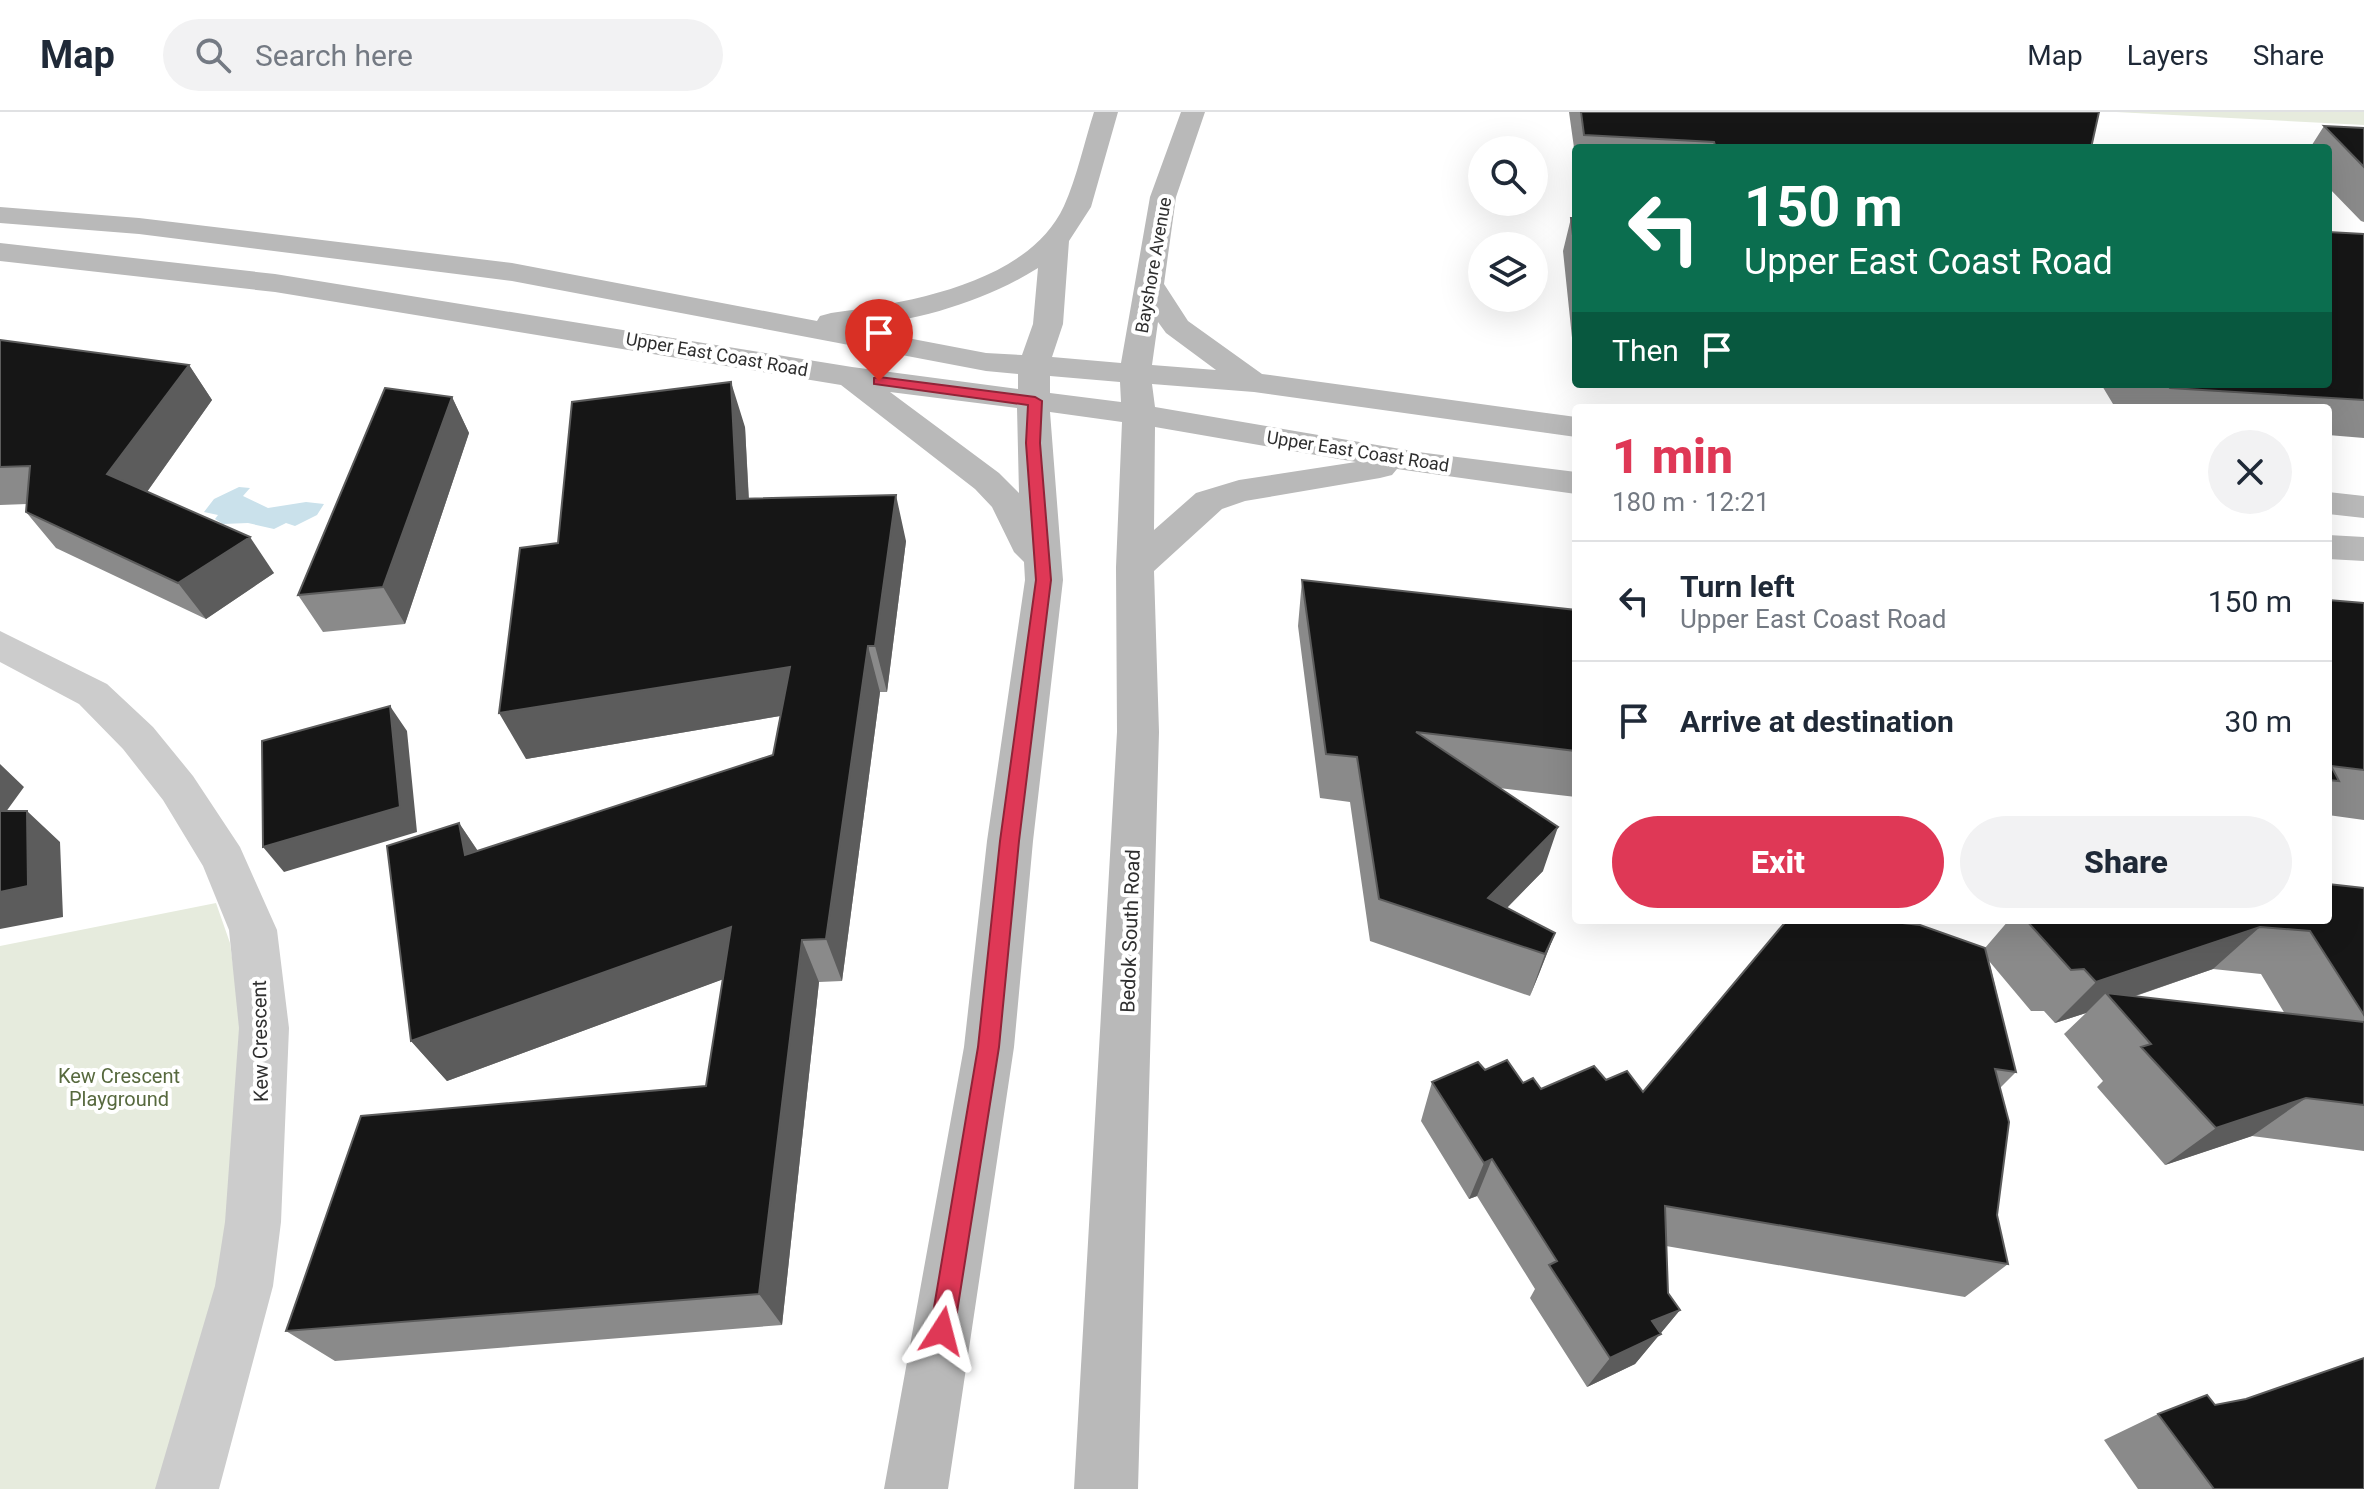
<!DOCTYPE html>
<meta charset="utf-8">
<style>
:root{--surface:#fff;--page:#f2f2f3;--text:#1f2937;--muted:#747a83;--line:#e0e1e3;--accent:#df3856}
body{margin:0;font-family:Roboto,sans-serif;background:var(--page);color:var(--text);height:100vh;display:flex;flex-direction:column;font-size:30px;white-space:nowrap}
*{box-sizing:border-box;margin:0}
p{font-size:26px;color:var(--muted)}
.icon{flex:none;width:44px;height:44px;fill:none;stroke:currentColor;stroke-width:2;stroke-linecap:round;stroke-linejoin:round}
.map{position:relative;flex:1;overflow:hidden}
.details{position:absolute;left:1572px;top:292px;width:760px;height:520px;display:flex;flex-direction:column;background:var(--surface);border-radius:8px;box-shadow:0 8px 32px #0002}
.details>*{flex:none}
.guide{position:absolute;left:1572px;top:32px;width:760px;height:244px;border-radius:8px;box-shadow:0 8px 32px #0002;background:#0b6e4f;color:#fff;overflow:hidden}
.controls{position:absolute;left:1468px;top:24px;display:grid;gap:16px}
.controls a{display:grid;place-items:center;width:80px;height:80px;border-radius:50%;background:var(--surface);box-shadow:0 8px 32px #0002;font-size:40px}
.pin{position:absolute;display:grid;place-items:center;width:68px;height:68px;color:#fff;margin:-82px -34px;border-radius:50% 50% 50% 0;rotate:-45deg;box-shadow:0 0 8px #0007}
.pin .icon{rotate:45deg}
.me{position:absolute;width:88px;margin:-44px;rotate:9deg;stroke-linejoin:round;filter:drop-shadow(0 0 6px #0008)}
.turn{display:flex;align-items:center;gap:28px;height:168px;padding:0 40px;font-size:36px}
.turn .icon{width:104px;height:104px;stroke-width:2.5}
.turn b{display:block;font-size:56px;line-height:68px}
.then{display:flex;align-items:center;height:76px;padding:0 40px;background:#0003;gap:16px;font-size:30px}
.round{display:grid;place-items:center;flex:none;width:84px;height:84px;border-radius:42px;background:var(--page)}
.summary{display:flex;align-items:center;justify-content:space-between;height:136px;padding:0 40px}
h1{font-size:48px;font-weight:800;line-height:60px;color:var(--accent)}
.primary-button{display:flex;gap:16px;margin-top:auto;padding:16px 40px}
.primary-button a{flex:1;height:92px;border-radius:48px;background:var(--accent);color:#fff;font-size:32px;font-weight:800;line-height:92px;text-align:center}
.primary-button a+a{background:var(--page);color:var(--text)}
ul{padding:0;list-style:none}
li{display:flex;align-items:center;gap:24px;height:120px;padding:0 40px;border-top:2px solid var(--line)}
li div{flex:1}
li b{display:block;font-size:30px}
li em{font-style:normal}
header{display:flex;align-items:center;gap:48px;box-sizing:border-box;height:112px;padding:0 40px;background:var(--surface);border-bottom:2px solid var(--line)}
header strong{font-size:38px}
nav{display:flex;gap:44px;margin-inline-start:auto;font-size:28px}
.search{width:560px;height:72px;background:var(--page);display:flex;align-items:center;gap:20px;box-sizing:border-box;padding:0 28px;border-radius:44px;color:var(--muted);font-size:30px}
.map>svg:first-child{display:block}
</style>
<header>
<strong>Map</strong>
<div class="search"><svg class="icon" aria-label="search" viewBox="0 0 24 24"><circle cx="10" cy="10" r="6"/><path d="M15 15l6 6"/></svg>Search here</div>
<nav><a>Map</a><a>Layers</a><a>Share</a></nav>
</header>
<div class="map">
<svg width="2364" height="1377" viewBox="0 0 2364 1377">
<rect width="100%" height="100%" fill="#fff"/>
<path fill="#e6ebdd" d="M 2116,0 L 2364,0 L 2364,13 Z
M 216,791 L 230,831 L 240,905 L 229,1126 L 168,1377 L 0,1377 L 0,834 Z"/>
<path fill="#cae1eb" d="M 239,375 L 250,376 L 243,384 L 268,396 L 306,390 L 324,392 L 317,403 L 295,414 L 286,411 L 274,417 L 248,411 L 223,412 L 215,407 L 218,403 L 204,400 L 214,387 Z"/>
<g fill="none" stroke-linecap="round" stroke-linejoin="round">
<path fill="#ccc" fill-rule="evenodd" d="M 0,519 L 107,572 L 153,615 L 193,664 L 240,735 L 277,818 L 289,916 L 281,1110 L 273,1174 L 219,1377 L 155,1377 L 215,1174 L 225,1110 L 239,916 L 229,818 L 203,754 L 163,688 L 123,637 L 79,592 L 0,550 Z"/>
<path fill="#b9b9b9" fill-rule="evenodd" d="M 1094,0 L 1118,0 L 1091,95 L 1069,129 L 1063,212 L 1052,245 L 1121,251 L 1150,85 L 1181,0 L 1205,0 L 1176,85 L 1164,172 L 1188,209 L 1262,262 L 1576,305 L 1576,325 L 1254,280 L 1152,272 L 1155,295 L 1418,340 L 1576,360 L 1576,382 L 1397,357 L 1392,363 L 1380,366 L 1245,389 L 1222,397 L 1154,459 L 1159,620 L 1138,1377 L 1074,1377 L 1117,620 L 1116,455 L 1122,310 L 1050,300 L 1063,468 L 1033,729 L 1014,935 L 948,1377 L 884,1377 L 964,935 L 987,729 L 1025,468 L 1024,450 L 1014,440 L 992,395 L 975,377 L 841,273 L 275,180 L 0,149 L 0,131 L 275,162 L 852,255 L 1018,277 L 1018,262 L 986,259 L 512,169 L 139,122 L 0,111 L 0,95 L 139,106 L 512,151 L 817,209 L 820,204 L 831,201 C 906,191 1028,172 1064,94 C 1077,65 1084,31 1094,0 ZM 1038,156 L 1033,212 L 1022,243 L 986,241 L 855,216 C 921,207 982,191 1038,156 ZM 1158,210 L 1166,221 L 1216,258 L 1152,253 ZM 1050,264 L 1120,270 L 1121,290 L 1050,281 ZM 890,280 L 1017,296 L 1019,381 L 999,361 ZM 1155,315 L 1356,350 L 1239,368 L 1196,381 L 1154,418 Z
M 2328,380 L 2364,384 L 2364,406 L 2328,402 Z
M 2328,423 L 2364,425 L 2364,449 L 2328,447 Z"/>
</g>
<path fill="#8a8a8a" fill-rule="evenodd" d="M 1569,0 L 2099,0 L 2091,36 L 1576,36 L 1576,50 Z
M 2324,14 L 2364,16 L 2364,110 L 2361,109 L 2328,75 L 2328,36 L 2310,36 Z
M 1571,106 L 1576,106 L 1576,246 L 1574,245 L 1563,139 Z
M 2364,122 L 2364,326 L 2328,323 L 2328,296 L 2137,296 L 2135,293 L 2113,292 L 2101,272 L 2328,272 Z
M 0,228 L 189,253 L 212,288 L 147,380 L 274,461 L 206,507 L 56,436 L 26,400 L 27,392 L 0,393 Z
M 452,285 L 469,321 L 405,512 L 323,520 L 298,483 Z
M 745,315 L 749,387 L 906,429 L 887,580 L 880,580 L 842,869 L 819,870 L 782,1213 L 335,1249 L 286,1219 L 706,974 L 723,867 L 447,969 L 411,929 L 459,711 L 478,739 L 773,643 L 780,604 L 526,647 Z
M 1302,468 L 1576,498 L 1576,685 L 1499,676 L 1543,759 L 1507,796 L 1555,821 L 1530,884 L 1370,829 L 1350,690 L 1320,686 L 1298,514 Z
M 2328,488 L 2364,491 L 2364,708 L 2328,703 Z
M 2364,776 L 2364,1039 L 2252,1024 L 2165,1053 L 2097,975 L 2103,969 L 2064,922 L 2086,901 L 2055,911 L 2044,899 L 2031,899 L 1989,849 L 2016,960 L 2000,976 L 1997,1103 L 2008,1152 L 1965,1185 L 1666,1134 L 1668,1181 L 1680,1198 L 1635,1252 L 1587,1275 L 1530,1186 L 1535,1177 L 1477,1084 L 1469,1087 L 1421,1009 L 1432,970 L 1485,958 L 1541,977 L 1606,968 L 1643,980 L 1985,836 L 2009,808 L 2328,808 ZM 2213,857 L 2261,862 L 2285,902 L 2133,885 Z
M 2246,1287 L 2364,1377 L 2138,1377 L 2104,1328 L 2158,1302 L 2215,1293 Z"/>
<path fill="#5c5c5c" d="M 189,253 L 212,288 L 134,398 L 107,362 Z
M 731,270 L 745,315 L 751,433 L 737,387 Z
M 452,285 L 469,321 L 405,512 L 383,475 Z
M 896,383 L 906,429 L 887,580 L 875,534 Z
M 250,425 L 274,461 L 206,507 L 178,471 Z
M 868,534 L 880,580 L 842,869 L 826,827 Z
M 790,555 L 804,600 L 526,647 L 499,601 Z
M 390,594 L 407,619 L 417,720 L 284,760 L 263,735 Z
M 0,652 L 24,675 L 0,708 Z
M 27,699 L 60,730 L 63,805 L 0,817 L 0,780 Z
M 459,711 L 489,756 L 465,743 Z
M 1558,715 L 1543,759 L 1482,821 L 1488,786 Z
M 731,815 L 751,857 L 447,969 L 411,929 Z
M 2260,815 L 2213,857 L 2114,891 L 2106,881 L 2086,901 L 2055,911 L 2096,870 Z
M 1555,821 L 1539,862 L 1530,884 L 1545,842 Z
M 802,828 L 819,870 L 782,1213 L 759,1182 Z
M 2306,986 L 2252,1024 L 2165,1053 L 2216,1016 Z
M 1492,1047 L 1477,1084 L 1469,1087 L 1484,1051 Z
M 1680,1198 L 1635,1252 L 1587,1275 L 1610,1246 L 1652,1209 Z"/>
<path fill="#161616" stroke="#5c5c5c" stroke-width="2" d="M 1581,0 L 2099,0 L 2091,36 L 1716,36 L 1714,30 L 1584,23 Z
M 2324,14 L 2364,16 L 2364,55 Z
M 1571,106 L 1576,106 L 1576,150 Z
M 2328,120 L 2364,122 L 2364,288 L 2170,276 L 2167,272 L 2328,272 Z
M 0,228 L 189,253 L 107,362 L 250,425 L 178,471 L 26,400 L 30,354 L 0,355 Z
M 731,270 L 737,387 L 896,383 L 875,534 L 868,534 L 826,827 L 802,828 L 759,1182 L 286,1219 L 361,1004 L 706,974 L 731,815 L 411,929 L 387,734 L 459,711 L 465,743 L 773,643 L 790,555 L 499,601 L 520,436 L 558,431 L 572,290 Z
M 385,276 L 452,285 L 383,475 L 298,483 Z
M 1302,468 L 1576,498 L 1576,639 L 1416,620 L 1558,715 L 1488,786 L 1555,821 L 1545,842 L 1379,787 L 1357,645 L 1326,642 Z
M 2328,488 L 2364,491 L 2364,658 L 2331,654 L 2339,669 L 2328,668 Z
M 390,594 L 400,695 L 263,735 L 262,629 Z
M 0,699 L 27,699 L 28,774 L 0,780 Z
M 2328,772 L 2364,776 L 2364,903 L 2310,819 L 2260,815 L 2096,870 L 2084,857 L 2071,858 L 2026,808 L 2328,808 Z
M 1787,808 L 1876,808 L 1920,813 L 1985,836 L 2016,960 L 1995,957 L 2009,1010 L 1997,1103 L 2008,1152 L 1665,1094 L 1668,1181 L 1680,1198 L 1652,1209 L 1661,1222 L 1610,1246 L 1549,1153 L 1557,1149 L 1492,1047 L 1484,1051 L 1432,970 L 1478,950 L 1485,958 L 1507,948 L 1523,971 L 1533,966 L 1541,977 L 1594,954 L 1606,968 L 1627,959 L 1643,980 Z
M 2106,881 L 2364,910 L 2364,993 L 2306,986 L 2216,1016 L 2141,935 L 2151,932 Z
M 2364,1246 L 2364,1377 L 2214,1377 L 2158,1302 L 2207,1283 L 2215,1293 L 2246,1287 Z"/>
<path fill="#df3856" stroke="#912438" stroke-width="2" d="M 879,265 L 1035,285 L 1042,289 L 1040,331 L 1051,468 L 1019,729 L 999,935 L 954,1219 L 951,1228 L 942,1231 L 933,1228 L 930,1219 L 978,935 L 1000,729 L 1036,468 L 1026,331 L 1028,293 L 874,272 L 874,266 Z"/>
<g text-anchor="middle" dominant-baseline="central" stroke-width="8" stroke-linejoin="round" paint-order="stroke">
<g font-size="18" fill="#2f2f2f" stroke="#fff">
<text transform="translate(1153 153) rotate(-80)">Bayshore Avenue</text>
<text transform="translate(717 242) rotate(10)">Upper East Coast Road</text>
<text transform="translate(1358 339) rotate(9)">Upper East Coast Road</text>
</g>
<g font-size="20" fill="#2f2f2f" stroke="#fff">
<text transform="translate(1130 819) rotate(-88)">Bedok South Road</text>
<text transform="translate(260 929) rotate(-91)">Kew Crescent</text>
</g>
<g font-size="20" fill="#57693e" stroke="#fff">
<text x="119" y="964">Kew Crescent<tspan x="119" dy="23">Playground</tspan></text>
</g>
</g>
</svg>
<div class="controls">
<a><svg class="icon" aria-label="search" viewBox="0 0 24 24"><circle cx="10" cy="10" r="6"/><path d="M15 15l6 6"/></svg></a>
<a><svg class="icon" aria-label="layers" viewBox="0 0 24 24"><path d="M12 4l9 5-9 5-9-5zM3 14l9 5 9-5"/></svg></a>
</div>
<div class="pin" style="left:879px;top:269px;background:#d93025"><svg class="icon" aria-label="arrive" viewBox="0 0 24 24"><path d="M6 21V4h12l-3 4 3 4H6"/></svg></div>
<svg class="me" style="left:942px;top:1219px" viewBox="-20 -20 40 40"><path d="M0-17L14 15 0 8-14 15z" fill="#df3856" stroke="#fff" stroke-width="4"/></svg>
<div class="guide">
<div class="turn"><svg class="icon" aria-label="left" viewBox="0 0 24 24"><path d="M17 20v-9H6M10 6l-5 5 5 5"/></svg><div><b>150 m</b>Upper East Coast Road</div></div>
<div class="then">Then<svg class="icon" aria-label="arrive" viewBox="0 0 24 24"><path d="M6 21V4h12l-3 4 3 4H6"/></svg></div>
</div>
<section class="details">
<div class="summary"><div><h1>1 min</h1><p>180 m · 12:21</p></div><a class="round"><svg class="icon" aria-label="close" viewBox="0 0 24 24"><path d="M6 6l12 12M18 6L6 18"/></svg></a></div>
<ul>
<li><svg class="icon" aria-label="left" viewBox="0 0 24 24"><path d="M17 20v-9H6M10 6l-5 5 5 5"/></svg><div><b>Turn left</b><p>Upper East Coast Road</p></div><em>150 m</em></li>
<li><svg class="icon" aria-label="arrive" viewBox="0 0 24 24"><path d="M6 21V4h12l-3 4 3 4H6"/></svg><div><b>Arrive at destination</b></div><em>30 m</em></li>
</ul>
<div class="primary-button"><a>Exit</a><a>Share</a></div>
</section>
</div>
